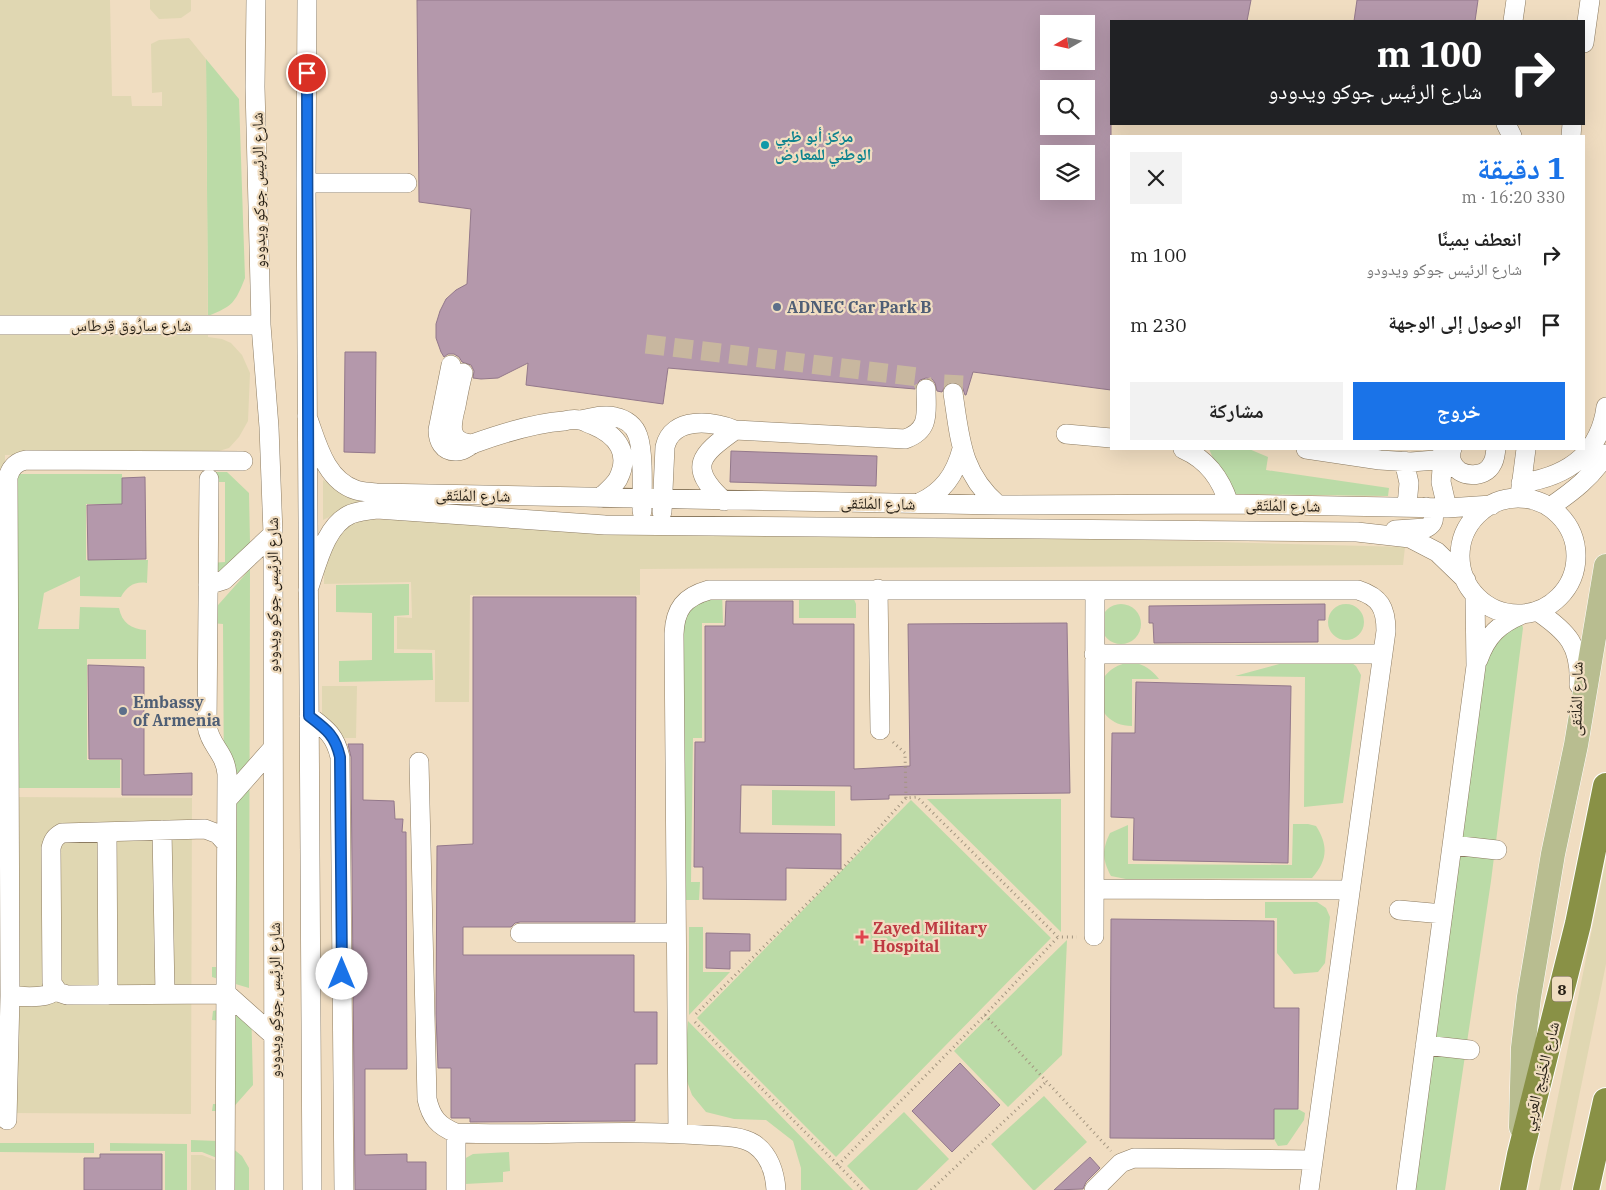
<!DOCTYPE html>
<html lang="ar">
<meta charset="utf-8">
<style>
:root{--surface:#fff;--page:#f2f2f2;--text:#222;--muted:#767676;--accent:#1a73e8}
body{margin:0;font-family:"IBM Plex Serif","Noto Naskh Arabic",serif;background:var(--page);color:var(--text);direction:rtl;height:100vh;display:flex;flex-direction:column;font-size:19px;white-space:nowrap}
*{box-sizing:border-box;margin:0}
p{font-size:16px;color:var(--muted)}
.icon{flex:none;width:28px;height:28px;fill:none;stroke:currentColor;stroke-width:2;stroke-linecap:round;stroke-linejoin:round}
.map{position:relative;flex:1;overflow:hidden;direction:ltr}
.drawer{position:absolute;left:1110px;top:135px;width:475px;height:315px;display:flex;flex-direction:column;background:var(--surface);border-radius:0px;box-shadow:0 5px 20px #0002;direction:rtl}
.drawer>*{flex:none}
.top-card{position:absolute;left:1110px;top:20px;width:475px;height:105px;border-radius:0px;box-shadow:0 5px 20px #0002;direction:rtl;background:#202124;color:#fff;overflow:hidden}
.needle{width:32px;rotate:261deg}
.buttons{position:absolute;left:1040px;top:15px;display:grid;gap:10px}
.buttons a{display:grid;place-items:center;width:55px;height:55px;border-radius:0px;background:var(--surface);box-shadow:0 5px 20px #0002;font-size:25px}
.pin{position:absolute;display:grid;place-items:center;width:42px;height:42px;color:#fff;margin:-21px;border:2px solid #fff;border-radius:50%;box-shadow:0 1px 5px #0007}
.me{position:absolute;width:55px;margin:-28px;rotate:0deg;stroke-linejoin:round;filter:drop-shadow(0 0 4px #0008)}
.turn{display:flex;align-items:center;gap:18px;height:105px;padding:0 20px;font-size:22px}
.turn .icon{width:65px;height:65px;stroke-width:2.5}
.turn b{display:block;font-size:35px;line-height:42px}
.round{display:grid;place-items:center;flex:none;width:52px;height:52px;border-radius:0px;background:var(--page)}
.headline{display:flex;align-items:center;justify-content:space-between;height:85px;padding:0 20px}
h1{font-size:30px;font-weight:800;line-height:38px;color:var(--accent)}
.primary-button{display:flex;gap:10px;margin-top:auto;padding:10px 20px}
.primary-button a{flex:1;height:58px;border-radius:0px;background:var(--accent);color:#fff;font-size:20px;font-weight:800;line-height:58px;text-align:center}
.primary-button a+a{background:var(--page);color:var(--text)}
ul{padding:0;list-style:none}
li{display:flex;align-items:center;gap:15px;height:70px;padding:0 20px}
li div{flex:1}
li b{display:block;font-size:19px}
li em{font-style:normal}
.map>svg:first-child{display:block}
</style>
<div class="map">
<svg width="1606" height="1190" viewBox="0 0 1606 1190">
<rect width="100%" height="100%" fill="#f0ddc1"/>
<path fill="#bbdba7" d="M 206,59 L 239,99 L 245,278 C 235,303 233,306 208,316 Z
M 1209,449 L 1249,449 L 1268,457 L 1266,470 L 1389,488 L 1388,496 L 1236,494 L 1218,469 Z
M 211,472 L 227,472 L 249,493 L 250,543 L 225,571 L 210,571 L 211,563 L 225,562 L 225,482 L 211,482 Z
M 16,474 L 122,474 L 122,504 L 86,504 L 86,560 L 148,560 L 147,583 C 135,581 127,586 121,597 L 80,596 L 80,576 L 44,593 L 38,629 L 79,629 L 80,607 L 119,608 C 122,623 131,629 146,630 L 146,659 L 87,659 L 87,760 L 120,760 L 120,788 L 17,788 Z
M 250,569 L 249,988 L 212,977 L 212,967 L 225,967 L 223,624 L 211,623 L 211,613 Z
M 409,584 L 409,615 L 394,616 L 394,653 L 432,653 L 433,680 L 339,682 L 339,661 L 372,660 L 372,613 L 336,612 L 336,585 Z
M 722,591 L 723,623 L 702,623 L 702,738 L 693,738 L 691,882 L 700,882 L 699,900 L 681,900 L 684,611 Z
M 799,594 L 853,597 L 856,604 L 856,618 L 799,618 Z
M1101 624a20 20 0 1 1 40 0a20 20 0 1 1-40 0Z
M1328 622a18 18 0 1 1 36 0a18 18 0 1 1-36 0Z
M 1522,624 L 1523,628 L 1491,881 L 1445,1190 L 1411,1190 L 1483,657 L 1498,625 Z
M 1294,660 L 1349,661 L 1356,666 L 1361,675 L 1343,803 L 1304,807 L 1305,677 L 1235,676 Z
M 1133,662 C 1145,665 1152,670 1159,679 L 1132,679 L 1132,726 C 1089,726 1086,666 1133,662 Z
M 772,790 L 835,791 L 835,826 L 772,825 Z
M 927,799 L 1061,799 L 1061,932 Z
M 911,800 L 1051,938 L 836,1157 L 697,1018 Z
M 1293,824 L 1308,824 L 1316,826 C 1329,846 1327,861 1312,878 L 1126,879 L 1111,876 C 1102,859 1102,850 1110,833 L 1128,825 L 1128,864 L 1292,865 Z
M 1265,902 L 1317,902 L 1326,908 L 1330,917 L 1325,963 L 1318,972 L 1294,974 L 1277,953 L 1277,918 L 1265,918 Z
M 689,927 L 703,927 L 703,972 L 730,972 L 689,1015 Z
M 1067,940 L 1062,1055 L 1008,1107 L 954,1051 Z
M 251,1002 L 253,1085 L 230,1111 L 212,1111 L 213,1104 L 225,1104 L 225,1021 L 212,1020 L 213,1011 Z
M 688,1021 L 853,1190 L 801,1190 L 801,1168 L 793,1141 L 766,1120 L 734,1119 L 706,1112 L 692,1095 L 684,1073 Z
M 1044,1096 L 1087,1142 L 1035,1190 L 1033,1190 L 991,1144 Z
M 1274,1109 L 1298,1109 L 1305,1113 L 1304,1120 L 1287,1145 L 1278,1146 L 1274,1139 Z
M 904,1112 L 949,1159 L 917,1190 L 870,1190 L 847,1166 Z
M 191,1140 L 218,1141 L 231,1147 L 242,1156 L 249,1168 L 249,1190 L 218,1190 L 217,1158 L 202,1152 L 191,1152 Z
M 0,1143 L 94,1143 L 94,1153 L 0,1152 Z
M 110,1143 L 187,1144 L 187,1190 L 165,1190 L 165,1151 L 110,1151 Z
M 509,1152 L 510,1171 L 503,1172 L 503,1182 L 465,1184 L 464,1159 L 473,1154 Z"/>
<path fill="#e0d7b2" d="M 0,0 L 110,0 L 112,96 L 131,96 L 132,106 L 162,106 L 162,92 L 152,93 L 151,44 L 159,40 L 189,38 L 206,59 L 208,337 L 222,339 L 231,343 L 242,355 L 250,373 L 248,421 L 239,437 L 229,448 L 209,454 L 5,455 L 5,468 L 0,468 Z
M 150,0 L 191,0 L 191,11 L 181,18 L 159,19 L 150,9 Z
M 323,480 L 360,502 L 323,520 Z
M 356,519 L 1405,547 L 1403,565 L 640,569 L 640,595 L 470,595 L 469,702 L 435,702 L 435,650 L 397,649 L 397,617 L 412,618 L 411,582 L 324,584 L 324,544 Z
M 322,686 L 357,686 L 356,738 L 337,738 L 322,719 Z
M 11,797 L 192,798 L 191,1114 L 10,1113 Z
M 1606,860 L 1606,964 L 1560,1190 L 1539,1190 Z
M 191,1155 L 202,1155 L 215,1160 L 215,1190 L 191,1190 Z"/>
<path fill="#b498ab" stroke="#93788b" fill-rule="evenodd" d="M 417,0 L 1251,0 L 1247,21 L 1111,21 L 1111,390 L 973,372 L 966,395 L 965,395 L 962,386 L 957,382 L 951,382 L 946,384 L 942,392 L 937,391 L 935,383 L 932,379 L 926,378 L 920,380 L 915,389 L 668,368 L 663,404 L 526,385 L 528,363 L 498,378 L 481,379 L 473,378 L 474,371 L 471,365 L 462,362 L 459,357 L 454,354 L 448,354 L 444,357 L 441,352 L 436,338 L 436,324 L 440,311 L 446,299 L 456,290 L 467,284 L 471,209 L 419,202 ZM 1049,24 L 1086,24 L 1086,61 L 1049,61 ZM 1049,89 L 1086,89 L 1086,126 L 1049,126 ZM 1049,154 L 1086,154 L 1086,191 L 1049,191 Z
M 1357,0 L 1478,0 L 1475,21 L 1354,21 Z
M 345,352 L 376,352 L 375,453 L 344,452 Z
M 731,451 L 877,456 L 876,486 L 730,482 Z
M 145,477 L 146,559 L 88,560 L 87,505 L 122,504 L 122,478 Z
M 473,597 L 636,597 L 635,922 L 520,922 L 515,923 L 511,927 L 463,927 L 463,955 L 634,955 L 634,1012 L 657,1012 L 657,1064 L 635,1064 L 635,1121 L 470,1122 L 470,1118 L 451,1118 L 451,1068 L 438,1068 L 436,1014 L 437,846 L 473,844 Z
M 726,601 L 793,601 L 793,624 L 854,624 L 854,769 L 910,766 L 908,624 L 1067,623 L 1070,793 L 889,795 L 889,799 L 851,800 L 851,786 L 741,785 L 740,833 L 841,834 L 841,869 L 786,868 L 786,900 L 703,899 L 703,867 L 694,867 L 695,742 L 705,742 L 705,626 L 725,626 Z
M 1325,604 L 1325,620 L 1318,620 L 1318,642 L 1154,643 L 1153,623 L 1149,623 L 1149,606 Z
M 88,665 L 144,667 L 144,775 L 192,773 L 192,795 L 122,795 L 122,759 L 89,759 Z
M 1136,682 L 1291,686 L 1288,863 L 1133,860 L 1134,818 L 1111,817 L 1112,733 L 1135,733 Z
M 348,744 L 363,744 L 363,800 L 394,801 L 395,819 L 403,819 L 402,832 L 406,832 L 407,1069 L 365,1069 L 365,1155 L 407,1154 L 407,1162 L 426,1162 L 426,1190 L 355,1190 L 351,757 Z
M 1111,919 L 1274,921 L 1274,1008 L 1299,1008 L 1298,1109 L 1274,1109 L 1274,1139 L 1110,1138 Z
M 706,933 L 750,934 L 750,951 L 730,951 L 730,969 L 706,968 Z
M 960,1063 L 1000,1105 L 952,1152 L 912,1111 Z
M 100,1154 L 162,1154 L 162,1190 L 84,1190 L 84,1158 L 100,1158 Z
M 1090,1157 L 1100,1168 L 1086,1182 L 1083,1189 L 1054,1190 Z"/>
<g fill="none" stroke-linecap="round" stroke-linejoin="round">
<path stroke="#c8b79f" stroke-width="19" stroke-dasharray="19 9" stroke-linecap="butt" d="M 646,344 L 918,377 L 922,381 L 926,389
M 953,393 L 954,375"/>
<g stroke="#8c7b61" stroke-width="20">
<path id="minor" d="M 256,0 L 255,87 L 261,325 L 269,427 L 273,534 L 274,1190
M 307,0 L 306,183 L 312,1190
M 1513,21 L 1516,0
M 1584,43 L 1590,0
M 1506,124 L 1512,136
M 1571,136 L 1572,124
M 306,183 L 407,183
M 0,325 L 261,325
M 451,365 L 438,430 C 438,441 443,451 455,451 C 463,452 468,446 475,443 C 503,433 534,423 564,421 C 568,420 574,419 579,420 C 583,420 589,424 593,425 C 617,435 631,453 618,479 C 614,486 606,492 600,498
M 463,373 C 460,384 458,395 456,406 C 451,425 447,443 473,444
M 953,393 C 960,439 961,473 998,505
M 307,416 C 317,443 325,480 356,490 C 362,492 369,492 376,493 L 998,505 L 1229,504 L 1447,508 L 1492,505
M 580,420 C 591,418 604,414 615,417 C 626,419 635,426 638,436 C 644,453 642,493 642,511
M 1066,434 L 1111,438
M 1183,449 C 1208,460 1221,479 1229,504
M 1306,449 L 1380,460 L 1411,462 L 1435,460 L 1443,456 L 1452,449
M 1451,450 C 1451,454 1450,459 1452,462 C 1458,478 1485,479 1492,464 C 1495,460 1495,454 1496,449
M 1443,456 L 1441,482 L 1447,508
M 1404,461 L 1409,483 L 1407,506
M 209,479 L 207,726 C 210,746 225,752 227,774 L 225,1190
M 1521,483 C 1566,477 1600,454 1606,407
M 1520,495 L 1526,449
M1460 556a58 58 0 1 1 116 0a58 58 0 1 1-116 0Z
M 724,501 C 687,467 700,455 735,430
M 919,503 C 943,492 955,475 962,449
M 1550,507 C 1572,492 1592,477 1606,454
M 662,512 L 665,447 C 672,416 712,421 735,430 L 905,439 C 931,430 926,412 926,389
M 1395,530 L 1426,528 C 1436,523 1436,512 1426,507
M 208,585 L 224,580 L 273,534
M 878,589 L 880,730
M 308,590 C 317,565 325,525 351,514 C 359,511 368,510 377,509 L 605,525 L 1357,532 L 1410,538 L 1437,552 L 1466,580
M 1537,611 C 1568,632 1581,646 1579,685
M 1094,654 L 1382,654
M 1478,660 C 1487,635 1499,624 1523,614
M 309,716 C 326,729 335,735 340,757 L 344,1190
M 419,762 L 427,1099 C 431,1117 438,1126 456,1133 C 538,1136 620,1129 702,1135 C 718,1136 740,1135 754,1144 C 769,1154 775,1173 776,1190
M 227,800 L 272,749
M 162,830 L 165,994
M 107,832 L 108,995
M 226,843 L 218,834 L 205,829 L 62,833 C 55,837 53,840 51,848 L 52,983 L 58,992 L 67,995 L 227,994 L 274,1036
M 1452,845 L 1497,850
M 1094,889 L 1350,890
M 1399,910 L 1443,914
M 520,933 L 676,933
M 1094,936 L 1095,590
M 10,996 C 23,996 46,1000 56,990
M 1425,1045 L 1470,1050
M 7,1120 L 10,996 L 8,477 C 11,467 16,462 26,460 L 243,461
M 456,1133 L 456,1190
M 678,1133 L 674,634 C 675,609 684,597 709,590 L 1358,590 C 1380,597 1386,608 1386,631 L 1309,1190
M 1094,1190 L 1121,1163 L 1134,1158 L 1313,1160
M 1406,1190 L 1476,666 L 1475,595"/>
</g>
<g stroke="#fff" stroke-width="25">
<path id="major" d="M 1521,1127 L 1523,1048 L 1529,997 L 1553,854 L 1576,745 L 1606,566"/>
</g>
<g stroke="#fff" stroke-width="28">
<path id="highway" d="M 1513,1190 L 1520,1155 L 1578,924 L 1606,786
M 1586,1190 L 1606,1101"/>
</g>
<path stroke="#a2947f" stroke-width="3" stroke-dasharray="1 4" stroke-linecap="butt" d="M 893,742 L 905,753 L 906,798
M 696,1014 L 842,869 L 906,798 L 917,797 L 1058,937 L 1077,937
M 985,1015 L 1111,1151
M 695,1022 L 863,1190
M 838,1165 L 985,1015 L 1058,937
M 931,1190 L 1047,1081"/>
<use href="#minor" stroke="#fff" stroke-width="19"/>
<use href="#major" stroke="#b8bd90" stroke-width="24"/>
<use href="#highway" stroke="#899146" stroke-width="26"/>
</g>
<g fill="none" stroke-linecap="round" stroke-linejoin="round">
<g stroke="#114b97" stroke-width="12">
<path id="route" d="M 307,73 L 309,716 C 326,729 335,735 340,757 L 342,974"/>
</g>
<use href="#route" stroke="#1a73e8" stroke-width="9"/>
</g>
<circle fill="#0f9aa8" stroke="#f0ddc1" stroke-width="2" cx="765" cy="145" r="5"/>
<g fill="#5c6f8a" stroke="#f0ddc1" stroke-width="2">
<circle cx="777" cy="307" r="5"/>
<circle cx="123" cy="711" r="5"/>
</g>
<path fill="#e0444e" stroke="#f0ddc1" stroke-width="2" d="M859.5 929.5h5v5h5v5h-5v5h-5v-5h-5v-5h5z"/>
<g text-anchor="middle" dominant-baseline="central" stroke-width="4.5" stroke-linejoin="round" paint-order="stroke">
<rect fill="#f0ddc1" stroke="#635849" stroke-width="1" x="1552" y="976.5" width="20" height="25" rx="4"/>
<g font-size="15" font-weight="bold" fill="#261f15">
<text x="1562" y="989">8</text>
</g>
<g font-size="16" font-weight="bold" fill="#0d838f" stroke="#f0ddc1" text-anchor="start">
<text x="775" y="136">مركز أبو ظبي<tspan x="775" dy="18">الوطني للمعارض</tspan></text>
</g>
<g font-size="16" fill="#261f15" stroke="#f0ddc1">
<text transform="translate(258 190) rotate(-91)">شارع الرئيس جوكو ويدودو</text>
<text x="131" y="325">شارع سارُوق قِرطاس</text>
<text transform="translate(473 495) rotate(1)">شارع المُلتَقى</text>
<text transform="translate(878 503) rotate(1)">شارع المُلتَقى</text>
<text transform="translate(1283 505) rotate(1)">شارع المُلتَقى</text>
<text transform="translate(272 595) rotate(-90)">شارع الرئيس جوكو ويدودو</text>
<text transform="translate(1576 699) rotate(-89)">شارع المُلْتَقى</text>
<text transform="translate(274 1000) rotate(-90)">شارع الرئيس جوكو ويدودو</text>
<text transform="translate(1540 1076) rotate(-76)">شارع الخَلِيج العَربِي</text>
</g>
<g font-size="16" font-weight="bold" fill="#4e5e75" stroke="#f0ddc1" text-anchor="start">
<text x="787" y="307">ADNEC Car Park B</text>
<text x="133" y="702">Embassy<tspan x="133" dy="18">of Armenia</tspan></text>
</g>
<g font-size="16" font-weight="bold" fill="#be3a42" stroke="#f0ddc1" text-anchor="start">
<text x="873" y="928">Zayed Military<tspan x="873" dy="18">Hospital</tspan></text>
</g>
</g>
</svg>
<div class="buttons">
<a><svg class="needle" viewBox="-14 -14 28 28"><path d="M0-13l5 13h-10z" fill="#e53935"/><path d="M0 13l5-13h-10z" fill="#767676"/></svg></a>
<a><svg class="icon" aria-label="search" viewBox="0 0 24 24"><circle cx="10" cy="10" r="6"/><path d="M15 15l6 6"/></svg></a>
<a><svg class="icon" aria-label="layers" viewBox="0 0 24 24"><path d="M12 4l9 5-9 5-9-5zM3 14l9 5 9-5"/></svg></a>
</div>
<div class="pin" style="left:307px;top:73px;background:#d93025"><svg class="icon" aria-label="arrive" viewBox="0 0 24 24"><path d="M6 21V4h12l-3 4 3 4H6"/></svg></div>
<svg class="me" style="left:342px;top:974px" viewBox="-20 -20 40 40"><circle r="19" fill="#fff"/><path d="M0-13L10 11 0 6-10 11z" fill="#1a73e8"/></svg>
<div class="top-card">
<div class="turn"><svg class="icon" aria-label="right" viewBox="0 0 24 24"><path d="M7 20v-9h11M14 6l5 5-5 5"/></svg><div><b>100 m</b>شارع الرئيس جوكو ويدودو</div></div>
</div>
<section class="drawer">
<div class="headline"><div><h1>1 دقيقة</h1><p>330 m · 16:20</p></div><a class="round"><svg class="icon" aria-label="close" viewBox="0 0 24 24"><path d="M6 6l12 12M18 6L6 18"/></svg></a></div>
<ul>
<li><svg class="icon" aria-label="right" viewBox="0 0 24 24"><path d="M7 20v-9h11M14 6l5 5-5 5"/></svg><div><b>انعطف يمينًا</b><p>شارع الرئيس جوكو ويدودو</p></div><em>100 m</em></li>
<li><svg class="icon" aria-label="arrive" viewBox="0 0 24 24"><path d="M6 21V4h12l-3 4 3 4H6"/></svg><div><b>الوصول إلى الوجهة</b></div><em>230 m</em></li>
</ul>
<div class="primary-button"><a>خروج</a><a>مشاركة</a></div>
</section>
</div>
